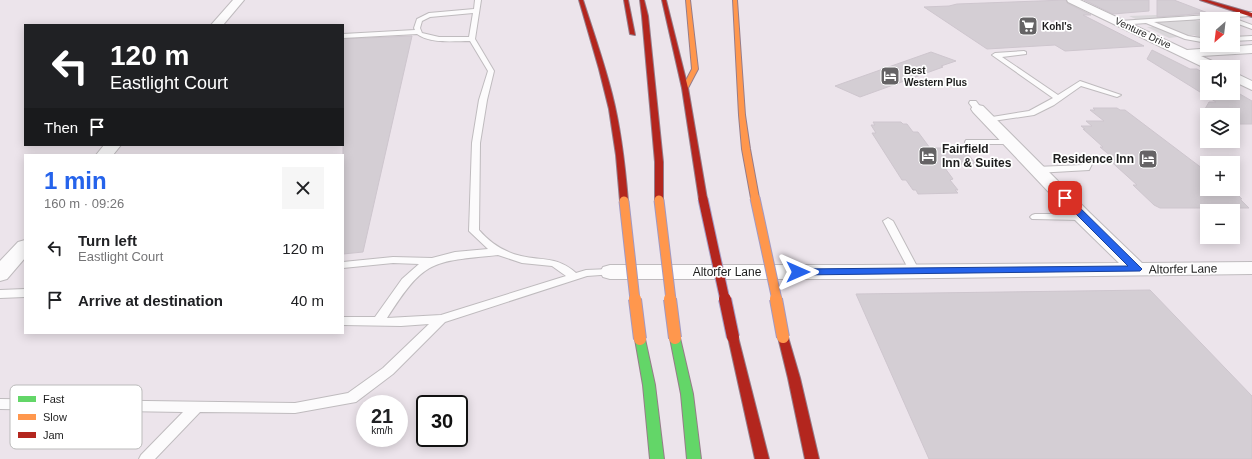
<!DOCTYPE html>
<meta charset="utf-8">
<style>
:root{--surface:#fff;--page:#f6f6f6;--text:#202124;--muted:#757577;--accent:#2563eb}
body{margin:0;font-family:Helvetica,sans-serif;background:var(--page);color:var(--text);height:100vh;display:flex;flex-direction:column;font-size:15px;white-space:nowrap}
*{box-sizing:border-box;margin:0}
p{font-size:13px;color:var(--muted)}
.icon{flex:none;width:22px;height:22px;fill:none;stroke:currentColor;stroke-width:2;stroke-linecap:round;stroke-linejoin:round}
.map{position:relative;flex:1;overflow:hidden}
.side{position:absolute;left:24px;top:154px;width:320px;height:180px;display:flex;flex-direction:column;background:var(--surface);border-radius:0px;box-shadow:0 2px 10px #0003}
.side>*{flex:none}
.hud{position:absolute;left:24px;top:24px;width:320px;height:122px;border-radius:0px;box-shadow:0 2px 10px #0003;background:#202124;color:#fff;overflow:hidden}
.needle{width:26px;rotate:208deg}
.buttons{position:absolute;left:1200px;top:12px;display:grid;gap:8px}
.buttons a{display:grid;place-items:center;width:40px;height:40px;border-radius:0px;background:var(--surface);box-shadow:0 2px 10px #0003;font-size:20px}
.speed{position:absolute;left:356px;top:395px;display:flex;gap:8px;font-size:20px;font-weight:700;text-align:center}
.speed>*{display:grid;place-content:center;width:52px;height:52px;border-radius:50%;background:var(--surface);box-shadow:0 2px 10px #0003;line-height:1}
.speed small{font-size:10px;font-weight:400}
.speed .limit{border:2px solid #111;border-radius:6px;background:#fff;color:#111}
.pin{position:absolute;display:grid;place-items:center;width:34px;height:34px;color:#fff;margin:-17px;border-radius:8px;box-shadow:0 2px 6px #0006}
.me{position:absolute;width:44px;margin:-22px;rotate:90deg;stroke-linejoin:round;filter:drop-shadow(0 0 3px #0008)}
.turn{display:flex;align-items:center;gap:14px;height:84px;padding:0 20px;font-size:18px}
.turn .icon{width:52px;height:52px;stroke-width:2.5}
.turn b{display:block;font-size:28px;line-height:34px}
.then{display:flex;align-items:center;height:38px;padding:0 20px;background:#0003;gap:8px;font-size:15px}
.round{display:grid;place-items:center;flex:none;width:42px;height:42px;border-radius:0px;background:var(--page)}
.overview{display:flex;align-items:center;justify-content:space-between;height:68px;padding:0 20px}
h1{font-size:24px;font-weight:800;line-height:30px;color:var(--accent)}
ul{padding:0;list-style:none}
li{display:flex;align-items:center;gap:12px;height:52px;padding:0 20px}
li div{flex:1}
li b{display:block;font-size:15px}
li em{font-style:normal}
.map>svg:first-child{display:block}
</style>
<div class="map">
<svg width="1252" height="459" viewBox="0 0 1252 459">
<rect width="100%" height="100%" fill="#ece4eb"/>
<path fill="#dad7da" d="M 1181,14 L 1197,21 L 1207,22 L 1207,38 L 1202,38 L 1194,35 L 1169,38 L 1147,27 L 1153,27 L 1129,16 Z"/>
<path fill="#d4ced4" stroke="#cec6ce" d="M 1066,0 L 1067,3 L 1091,15 L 1083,15 L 1144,46 L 1065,51 L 1055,45 L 987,49 L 924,7 L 949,6 L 957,4 Z
M 1084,0 L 1149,0 L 1149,11 L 1113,14 Z
M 1157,0 L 1174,0 L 1208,13 L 1157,17 Z
M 412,36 L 363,252 L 343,254 L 343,39 Z
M 1152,50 L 1190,69 L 1197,69 L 1207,75 L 1207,93 L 1233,93 L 1233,90 L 1252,101 L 1252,124 L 1233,124 L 1233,115 L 1207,115 L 1207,120 L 1201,116 L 1209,102 L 1216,102 L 1147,59 Z
M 931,52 L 956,61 L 941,66 L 943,67 L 860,97 L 835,86 Z
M 1093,108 L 1117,108 L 1120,110 L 1125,110 L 1207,172 L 1207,189 L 1230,189 L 1238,195 L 1242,199 L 1240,199 L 1249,208 L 1160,208 L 1154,205 L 1133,185 L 1137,185 L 1106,157 L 1112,157 L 1100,147 L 1103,147 L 1083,129 L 1085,129 L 1081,126 L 1092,126 L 1086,121 L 1104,121 L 1090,110 L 1095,110 Z
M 873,122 L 901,122 L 903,124 L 907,124 L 913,132 L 918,132 L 930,148 L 963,148 L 976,164 L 942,164 L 953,179 L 950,180 L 958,190 L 955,190 L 958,193 L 918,194 L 916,190 L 913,190 L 906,180 L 902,180 L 872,133 L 876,133 L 871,125 L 875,125 Z
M 1150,290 L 1252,396 L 1252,459 L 929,459 L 856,294 Z"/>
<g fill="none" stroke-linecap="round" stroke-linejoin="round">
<g stroke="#bfbbbe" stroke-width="2">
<path id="lane" d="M 475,0 L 481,0 L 475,39 L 494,71 L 487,100 L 480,143 L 479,230 C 490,243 504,252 521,256 C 543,261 557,256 576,273 L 586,270 L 610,269 L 614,270 L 615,272 L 614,274 L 587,276 L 445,322 L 393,374 L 356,402 L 295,413 L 200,412 L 155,459 L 139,459 L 141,455 L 183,412 L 0,409 L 0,399 L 295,403 L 348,393 L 383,368 L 429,324 L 401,326 L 343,325 L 343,317 L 375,317 L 402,279 L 419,264 L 393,263 L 343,268 L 343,262 L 393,257 L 432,258 L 455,252 L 488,249 L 469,231 L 472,143 L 479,100 L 488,71 L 470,41 C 454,41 430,44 417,34 L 343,38 L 343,34 L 415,30 L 414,28 L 417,19 L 429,13 L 474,9 ZM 473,13 L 469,37 L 439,37 L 422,33 L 420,28 L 422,21 L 430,17 ZM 498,255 L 522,263 L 552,266 L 566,276 L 441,315 L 387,318 C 425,259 431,262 498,255 Z
M 1252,12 L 1252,16 L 1154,22 L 1188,36 L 1207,39 L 1207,43 L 1185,39 L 1146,23 L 1120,25 L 1117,23 L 1120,21 Z
M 1233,18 L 1252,25 L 1252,29 L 1233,22 L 1233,19 L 1231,19 Z
M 1252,36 L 1252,40 L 1233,41 L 1233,37 Z
M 1024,51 L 1026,52 L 1026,54 L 1002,57 L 1058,95 L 1080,81 L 1121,95 L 1117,97 L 1081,86 L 1054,105 L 1034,115 L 986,122 L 986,118 L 1029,111 L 1053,98 L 992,55 L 995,53 Z
M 970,101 L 976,101 L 982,109 L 981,111 L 975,111 L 969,103 Z
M 966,140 L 1010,140 L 1014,142 L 1010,144 L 966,144 L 965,142 Z
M 1084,157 L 1087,158 L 1092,164 L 1089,170 L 1036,173 L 1032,170 L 1036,167 L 1083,165 L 1080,160 Z
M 1035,214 L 1083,214 L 1088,217 L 1083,220 L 1032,219 L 1030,217 L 1032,215 Z
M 888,218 L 893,221 L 920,272 L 919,274 L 911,274 L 910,272 L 883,221 Z
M 25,289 L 25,297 L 0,298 L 0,290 Z"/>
</g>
<g stroke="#bfbbbe" stroke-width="2">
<path id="street" d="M 233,0 L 244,0 L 223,25 L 211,25 Z
M 1067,0 L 1080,0 L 1187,50 L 1252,45 L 1252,53 L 1201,56 L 1219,64 L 1220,67 L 1207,67 L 1207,69 L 1068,2 Z
M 1233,72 L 1252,81 L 1252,90 L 1233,81 Z
M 978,105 L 983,106 L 1090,213 L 1142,263 L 1252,262 L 1252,274 L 860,279 L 610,279 L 603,277 L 600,272 L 603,267 L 610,265 L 860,265 L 1119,263 L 1076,221 L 973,112 L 971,109 L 973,106 Z
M 104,145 L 121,145 L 113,155 L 96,155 Z
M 25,240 L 25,258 L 7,279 L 0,281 L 0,261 L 18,242 Z"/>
</g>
<g stroke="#967c89" stroke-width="2">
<path id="fast" d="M 675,334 L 679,335 L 680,338 L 693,394 L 701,459 L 687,459 L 681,394 L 670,338 L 671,335 Z
M 640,335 L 644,336 L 645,339 L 655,385 L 664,459 L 650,459 L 643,385 L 635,339 L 636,336 Z"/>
</g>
<g stroke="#967c89" stroke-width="2">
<path id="slow" d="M 686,0 L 690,0 L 698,69 L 688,88 L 685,90 L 682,88 L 692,69 Z
M 733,0 L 737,0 L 745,115 L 750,149 L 759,198 L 755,201 L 751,198 L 742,149 L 739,115 Z"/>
</g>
<g stroke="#967c89" stroke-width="2">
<path id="jam" d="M 579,0 L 583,0 C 593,31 604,62 612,94 C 621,129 625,165 628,201 L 624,204 L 620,201 L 616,155 L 609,109 L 599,69 Z
M 624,0 L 628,0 L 635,35 L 630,34 Z
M 640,0 L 644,0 L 648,16 L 663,162 L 663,200 L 659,203 L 655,200 L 655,162 L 642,16 Z
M 662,0 L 666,0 L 688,88 L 707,199 L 703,202 L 699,199 L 682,88 Z
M 1200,0 L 1207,0 L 1252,13 L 1252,17 Z
M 733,333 L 737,334 L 738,337 L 769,459 L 755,459 L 728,337 L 729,334 Z
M 783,333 L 787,334 L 788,337 L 800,378 L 819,459 L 805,459 L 788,378 L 778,337 L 779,334 Z"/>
</g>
<use href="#lane" fill="#fcfbfc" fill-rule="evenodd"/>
<use href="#street" fill="#fcfbfc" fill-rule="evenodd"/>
<use href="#fast" fill="#63d668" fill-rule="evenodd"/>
<use href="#slow" fill="#ff974d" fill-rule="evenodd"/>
<use href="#jam" fill="#b3261e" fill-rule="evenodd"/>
<g stroke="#a199c2" stroke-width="11" stroke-linecap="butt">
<path id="slow-bridge-far1" d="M 755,198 L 777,300
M 659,200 L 671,300
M 624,201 L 635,300"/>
</g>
<g stroke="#a199c2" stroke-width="14" stroke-linecap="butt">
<path id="slow-bridge" d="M 635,299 L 640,339
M 670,299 L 675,338
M 776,299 L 783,337"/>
</g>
<g stroke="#a199c2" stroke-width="11" stroke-linecap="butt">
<path id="jam-bridge-far1" d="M 703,199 L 725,300"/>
</g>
<g stroke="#a199c2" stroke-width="14" stroke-linecap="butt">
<path id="jam-bridge" d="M 725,299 L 733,337"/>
</g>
<use href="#slow-bridge-far1" stroke="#ff974d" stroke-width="9"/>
<use href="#slow-bridge" stroke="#ff974d" stroke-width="12"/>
<use href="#jam-bridge-far1" stroke="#b3261e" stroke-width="9"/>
<use href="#jam-bridge" stroke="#b3261e" stroke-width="12"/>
</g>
<path fill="#2563eb" stroke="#184099" d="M 1062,196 L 1068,196 L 1140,267 L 1142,269 L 1140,271 L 798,275 L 793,272 L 798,269 L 1128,266 L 1060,198 Z"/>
<defs>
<g id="supermarket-square" transform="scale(1)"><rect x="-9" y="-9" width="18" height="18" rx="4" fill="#656365" stroke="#fff"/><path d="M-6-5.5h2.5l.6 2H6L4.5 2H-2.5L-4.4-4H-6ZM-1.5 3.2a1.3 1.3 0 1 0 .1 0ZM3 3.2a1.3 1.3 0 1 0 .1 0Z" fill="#fff"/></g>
<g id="hotel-square" transform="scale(1)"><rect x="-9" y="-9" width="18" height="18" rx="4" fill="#656365" stroke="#fff"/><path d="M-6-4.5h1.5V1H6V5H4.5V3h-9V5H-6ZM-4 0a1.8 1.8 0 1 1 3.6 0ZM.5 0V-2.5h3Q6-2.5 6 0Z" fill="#fff"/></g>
</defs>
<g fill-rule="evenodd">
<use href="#supermarket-square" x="1028" y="26"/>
<use href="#hotel-square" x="890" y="76"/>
<use href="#hotel-square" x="928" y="156"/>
<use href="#hotel-square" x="1148" y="159"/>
</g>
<g text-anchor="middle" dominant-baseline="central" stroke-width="3.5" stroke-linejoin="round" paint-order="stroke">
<g font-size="10" font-weight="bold" fill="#1d1d1d" stroke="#fff" text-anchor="start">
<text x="1042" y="26">Kohl's</text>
<text x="904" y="70">Best<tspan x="904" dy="12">Western Plus</tspan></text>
</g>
<g font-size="10" fill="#1d1d1d" stroke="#fff">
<text transform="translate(1143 33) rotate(25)">Venture Drive</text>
</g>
<g font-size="12" font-weight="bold" fill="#1d1d1d" stroke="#fff" text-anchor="start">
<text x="942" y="149">Fairfield<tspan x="942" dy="14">Inn &amp; Suites</tspan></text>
<text x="1134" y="159" text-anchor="end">Residence Inn</text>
</g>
<g font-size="12" fill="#1d1d1d" stroke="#fff">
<text transform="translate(1183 269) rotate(-1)">Altorfer Lane</text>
<text x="727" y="272">Altorfer Lane</text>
</g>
</g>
<rect x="10" y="385" width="132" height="64" rx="6" fill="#fff" stroke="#bbb" stroke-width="1"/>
<rect x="18" y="396" width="18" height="6" fill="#63d668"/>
<rect x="18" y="414" width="18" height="6" fill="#ff974d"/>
<rect x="18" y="432" width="18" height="6" fill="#b3261e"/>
<g font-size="11" fill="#1d1d1d">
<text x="43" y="403">Fast</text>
<text x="43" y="421">Slow</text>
<text x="43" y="439">Jam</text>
</g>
</svg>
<div class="buttons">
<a><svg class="needle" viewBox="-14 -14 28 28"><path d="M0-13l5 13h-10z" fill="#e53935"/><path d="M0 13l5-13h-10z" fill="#757577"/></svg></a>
<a><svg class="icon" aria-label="sound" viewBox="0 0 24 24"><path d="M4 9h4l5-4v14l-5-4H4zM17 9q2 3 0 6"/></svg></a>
<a><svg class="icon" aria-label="layers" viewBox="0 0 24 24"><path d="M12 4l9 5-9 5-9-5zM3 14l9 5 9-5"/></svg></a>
<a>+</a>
<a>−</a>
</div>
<div class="speed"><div>21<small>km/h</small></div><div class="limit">30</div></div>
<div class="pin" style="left:1065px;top:198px;background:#d93025"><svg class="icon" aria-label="arrive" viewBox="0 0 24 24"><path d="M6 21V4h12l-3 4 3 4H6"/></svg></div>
<svg class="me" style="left:798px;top:272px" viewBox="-20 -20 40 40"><path d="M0-17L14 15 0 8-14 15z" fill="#2563eb" stroke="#fff" stroke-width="4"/></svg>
<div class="hud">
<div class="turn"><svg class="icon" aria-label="left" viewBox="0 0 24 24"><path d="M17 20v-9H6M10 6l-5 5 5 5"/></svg><div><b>120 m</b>Eastlight Court</div></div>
<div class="then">Then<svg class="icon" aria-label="arrive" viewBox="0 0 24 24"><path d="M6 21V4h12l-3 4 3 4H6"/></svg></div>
</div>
<section class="side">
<div class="overview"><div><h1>1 min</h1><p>160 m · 09:26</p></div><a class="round"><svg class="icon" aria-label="close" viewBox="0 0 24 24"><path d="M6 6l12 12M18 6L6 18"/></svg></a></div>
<ul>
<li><svg class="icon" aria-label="left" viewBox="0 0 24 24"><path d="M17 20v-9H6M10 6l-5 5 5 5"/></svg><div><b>Turn left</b><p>Eastlight Court</p></div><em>120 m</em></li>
<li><svg class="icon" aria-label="arrive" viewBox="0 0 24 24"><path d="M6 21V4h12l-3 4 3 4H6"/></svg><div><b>Arrive at destination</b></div><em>40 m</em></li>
</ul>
</section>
</div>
